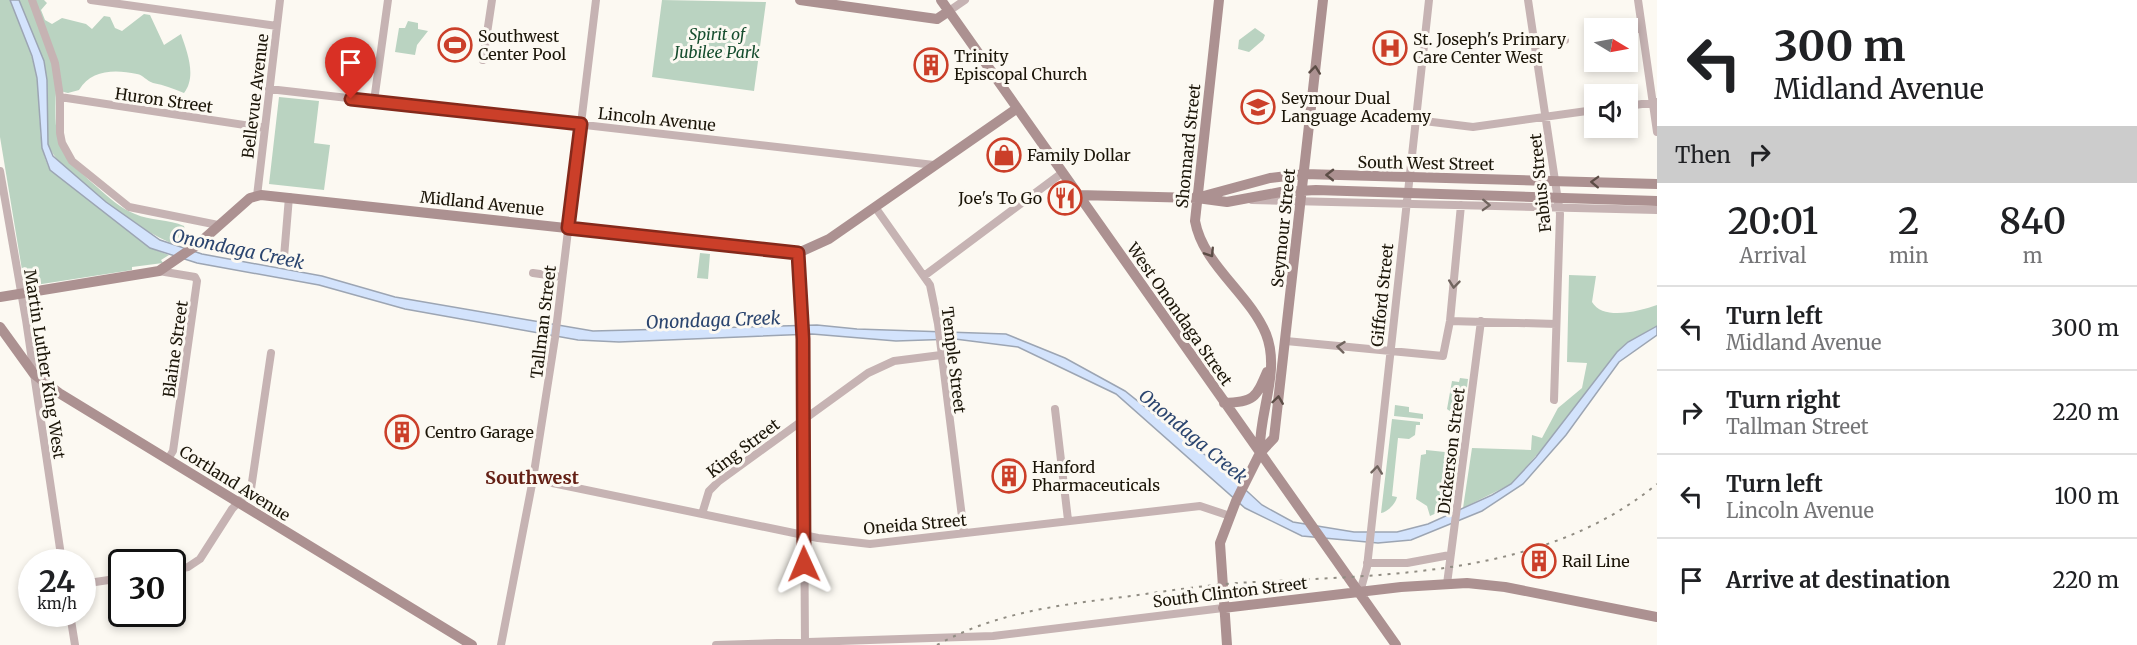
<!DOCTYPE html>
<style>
:root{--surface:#fff;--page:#f2f2f2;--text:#202124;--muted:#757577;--line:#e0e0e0}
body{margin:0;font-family:Merriweather,serif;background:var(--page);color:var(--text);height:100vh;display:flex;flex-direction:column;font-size:22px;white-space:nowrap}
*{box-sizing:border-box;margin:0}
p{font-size:20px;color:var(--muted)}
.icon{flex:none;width:33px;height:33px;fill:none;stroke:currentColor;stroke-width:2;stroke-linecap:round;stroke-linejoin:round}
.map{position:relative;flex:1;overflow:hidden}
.details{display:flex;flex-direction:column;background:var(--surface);width:480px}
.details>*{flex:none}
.hud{background:#fff;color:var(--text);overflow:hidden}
.needle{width:39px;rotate:100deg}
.fabs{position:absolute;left:1584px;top:18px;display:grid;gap:12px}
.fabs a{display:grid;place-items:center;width:54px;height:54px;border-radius:0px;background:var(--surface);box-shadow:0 3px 9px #0003;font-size:30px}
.speed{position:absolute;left:18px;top:549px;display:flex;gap:12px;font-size:30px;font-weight:700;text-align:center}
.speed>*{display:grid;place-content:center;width:78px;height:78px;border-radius:50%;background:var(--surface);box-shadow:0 3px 9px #0003;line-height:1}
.speed small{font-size:15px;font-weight:400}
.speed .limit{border:3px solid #111;border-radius:9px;background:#fff;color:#111}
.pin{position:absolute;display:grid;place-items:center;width:51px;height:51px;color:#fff;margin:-62px -26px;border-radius:50% 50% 50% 0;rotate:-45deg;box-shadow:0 0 6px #0007}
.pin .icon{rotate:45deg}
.me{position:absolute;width:66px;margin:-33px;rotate:359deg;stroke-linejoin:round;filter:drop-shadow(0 0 4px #0008)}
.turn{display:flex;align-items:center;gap:21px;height:126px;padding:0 18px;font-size:27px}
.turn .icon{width:78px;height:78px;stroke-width:2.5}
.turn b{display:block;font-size:42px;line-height:51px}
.then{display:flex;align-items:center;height:57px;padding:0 18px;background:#0003;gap:12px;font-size:22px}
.eta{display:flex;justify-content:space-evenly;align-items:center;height:102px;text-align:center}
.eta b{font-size:36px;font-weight:600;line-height:42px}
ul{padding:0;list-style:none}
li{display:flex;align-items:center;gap:18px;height:84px;padding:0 18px;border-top:2px solid var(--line)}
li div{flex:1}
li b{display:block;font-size:22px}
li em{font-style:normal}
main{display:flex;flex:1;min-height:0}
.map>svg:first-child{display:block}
</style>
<main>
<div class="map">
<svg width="1657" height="645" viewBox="0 0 1657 645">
<rect width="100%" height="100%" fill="#fcf9f2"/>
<path fill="#bad3c1" d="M 0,0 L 10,0 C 20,26 33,52 37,79 C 42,109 36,143 50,170 L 150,248 L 169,255 L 161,260 L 163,263 L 132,267 L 132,270 L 29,286 L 24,282 L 0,137 Z
M 19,0 L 44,0 L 47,3 L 41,10 L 45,20 L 52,24 L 62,18 L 86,24 L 92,29 L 104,16 L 110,17 L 115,28 L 122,31 L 144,14 L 150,15 L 164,45 L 181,34 C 187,52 197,76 184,93 C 174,89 164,85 153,83 C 147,81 143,75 137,74 C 114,69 91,70 79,90 L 68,93 L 56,90 C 54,144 56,151 97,187 C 108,197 120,208 135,214 C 150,221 169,219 184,226 L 187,239 L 179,246 C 145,235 60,177 48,144 L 44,61 Z
M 662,0 L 766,2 L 754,91 L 652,77 Z
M 408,21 L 418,23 L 418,29 L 428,31 L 417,45 L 415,55 L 395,52 L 399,28 L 405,28 Z
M 1255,28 L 1265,35 L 1263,40 L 1249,52 L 1238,49 L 1239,40 Z
M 279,97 L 319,101 L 314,143 L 330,145 L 324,190 L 269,184 Z
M 700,253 L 710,254 L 708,279 L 697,278 Z
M 1569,275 L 1596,276 L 1592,302 C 1603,321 1640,311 1657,305 L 1657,326 L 1628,342 L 1617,352 L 1563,425 L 1511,484 L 1463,508 L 1472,448 L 1531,450 L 1532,435 L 1542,438 L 1558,408 L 1582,388 L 1587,363 L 1567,362 Z
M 1460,378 L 1468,379 L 1464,411 L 1451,412 L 1447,409 L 1452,381 L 1459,382 Z
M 1395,405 L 1409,407 L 1409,412 L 1423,414 L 1423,419 L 1394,416 Z
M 1392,419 L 1420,422 L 1420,425 L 1416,425 L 1415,435 L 1409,439 L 1398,438 L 1392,496 L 1397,497 C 1396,503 1388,512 1381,513 Z
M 1426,450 L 1445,452 L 1444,457 L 1447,457 L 1448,453 L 1459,454 L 1452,506 L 1430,516 L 1427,506 L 1416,499 L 1421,455 L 1426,454 Z"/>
<path fill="#d3e3fc" stroke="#9ca5b3" stroke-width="1.5" d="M 10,0 L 19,0 L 44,61 L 47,80 L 48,144 L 53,156 L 106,202 L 160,240 L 202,254 L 322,276 L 395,297 L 593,331 L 817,325 L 857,329 L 1006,334 L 1065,358 L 1125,391 L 1224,470 L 1262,505 L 1293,522 L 1354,532 L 1397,532 L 1428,524 L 1492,495 L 1511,484 L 1536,457 L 1617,352 L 1628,342 L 1657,326 L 1657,335 L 1619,362 L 1566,435 L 1523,484 L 1482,511 L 1411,540 L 1378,543 L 1302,536 L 1245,508 L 1116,394 L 1018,347 L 955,339 L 896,341 L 812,334 L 619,342 L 578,340 L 405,309 L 319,285 L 197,263 L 150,248 L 50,170 L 42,148 L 37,78 L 32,56 Z"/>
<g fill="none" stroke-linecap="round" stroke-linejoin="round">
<path stroke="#c6b3b3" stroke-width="8" d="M 32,0 L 55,63 L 60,97 L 60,133 L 62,143 L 72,161 L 129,207 L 218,225
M 91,0 L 277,26
M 1528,0 L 1560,214 L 1554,400
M 1638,0 L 1657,132
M 949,11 L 965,0
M 1628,30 L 1642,28
M 1534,45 L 1565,40
M 483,60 L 492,0
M 269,89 L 934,165
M 60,97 L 264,128
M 374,101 L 388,0
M 1628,106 L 1656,102
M 1416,120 L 1473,127 L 1594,110
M 0,171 L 26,320 L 62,562
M 257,196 L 280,0
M 1252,200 L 1657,210
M 875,207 L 930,285 L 938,324 L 964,533
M 798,253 L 803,339 L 805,645
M 284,257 L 289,197
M 159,271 L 195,277 L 197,281 L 173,451 L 168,459
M 533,273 L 562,277
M 924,276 L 1062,173
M 1450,321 L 1556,324
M 1286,341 L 1443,356 L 1450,321 L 1461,205
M 1055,409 L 1068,520
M 533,479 L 818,538 L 870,544 L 1200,506 L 1230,516
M 702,514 L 709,491 L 719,481 L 868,373 L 894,361 L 941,355
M 1367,563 L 1407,563 L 1450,555
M 175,569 L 181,601
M 172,570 L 188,567 L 200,559 L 232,509 L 251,489 L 271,353
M 82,584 L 122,578
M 1447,584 L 1481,321
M 1360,592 L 1367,567 L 1429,0
M 70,614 L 75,645
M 501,645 L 533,479 L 555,338 L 596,0
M 716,645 L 993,636 L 1223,608"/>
<path stroke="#ac9191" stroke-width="10" d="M 800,0 L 937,19 L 949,11
M 941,0 L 1396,645
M 1219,0 L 1195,221 C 1203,265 1249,293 1266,334 C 1281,372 1258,414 1260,452
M 1078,195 L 1197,198 L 1227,202 L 1281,192 L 1316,190 L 1657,201
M 1200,197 L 1270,178 L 1304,174 L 1657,184
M 0,297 L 159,271 L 197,245 L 250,198 L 261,195 L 798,253 L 829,239 L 1016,109
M 0,327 L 34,374 L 59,393 L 472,645
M 1224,403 C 1254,402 1256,398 1267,372
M 1223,608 L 1401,587 L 1467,583 L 1505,587 L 1657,617
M 1227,645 L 1220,543 L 1236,501 L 1260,453 L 1274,438 L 1323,0"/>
<path stroke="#918d83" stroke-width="2" stroke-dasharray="3 6" stroke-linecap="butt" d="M 937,645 C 993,614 1052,606 1115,598 C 1156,593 1196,586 1237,583 C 1379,574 1540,580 1657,484"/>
</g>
<defs><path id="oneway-chevron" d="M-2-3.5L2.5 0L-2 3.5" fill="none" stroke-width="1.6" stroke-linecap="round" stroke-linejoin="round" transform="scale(1.5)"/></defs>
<g stroke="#5c4d46">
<use href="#oneway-chevron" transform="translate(1315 70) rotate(-84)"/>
<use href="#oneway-chevron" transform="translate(1330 175) rotate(-179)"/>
<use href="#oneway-chevron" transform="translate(1595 182) rotate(-178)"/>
<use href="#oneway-chevron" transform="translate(1210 253) rotate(57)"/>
<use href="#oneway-chevron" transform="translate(1278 400) rotate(-82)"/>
</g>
<g stroke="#70645e">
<use href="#oneway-chevron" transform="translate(1486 205) rotate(2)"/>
<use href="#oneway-chevron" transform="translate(1454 284) rotate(96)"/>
<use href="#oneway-chevron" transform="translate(1341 347) rotate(-174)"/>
<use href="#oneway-chevron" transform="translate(1377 470) rotate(-84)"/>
</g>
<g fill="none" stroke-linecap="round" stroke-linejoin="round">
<g stroke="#84291b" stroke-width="15">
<path id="route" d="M 351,99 L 581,124 L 568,228 L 798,253 L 803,339 L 804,564"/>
</g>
<use href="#route" stroke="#cb3f29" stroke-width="10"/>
</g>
<defs>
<g id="stadium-ring" transform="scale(1.725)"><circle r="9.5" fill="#fcf9f2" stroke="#cb3f29" stroke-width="1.5"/><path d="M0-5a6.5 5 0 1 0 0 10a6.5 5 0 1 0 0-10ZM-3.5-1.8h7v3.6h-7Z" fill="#cb3f29"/></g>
<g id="hospital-ring" transform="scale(1.725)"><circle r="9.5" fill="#fcf9f2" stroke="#cb3f29" stroke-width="1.5"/><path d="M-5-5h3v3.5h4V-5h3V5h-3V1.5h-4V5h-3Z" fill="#cb3f29"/></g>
<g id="building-ring" transform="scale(1.725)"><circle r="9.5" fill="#fcf9f2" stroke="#cb3f29" stroke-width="1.5"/><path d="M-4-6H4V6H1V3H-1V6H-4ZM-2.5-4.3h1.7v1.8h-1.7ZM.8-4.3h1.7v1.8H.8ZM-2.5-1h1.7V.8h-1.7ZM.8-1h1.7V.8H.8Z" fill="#cb3f29"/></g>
<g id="school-ring" transform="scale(1.725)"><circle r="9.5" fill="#fcf9f2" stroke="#cb3f29" stroke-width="1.5"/><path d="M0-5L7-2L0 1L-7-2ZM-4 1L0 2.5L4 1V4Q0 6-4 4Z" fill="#cb3f29"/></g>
<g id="shop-ring" transform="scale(1.725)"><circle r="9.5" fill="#fcf9f2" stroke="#cb3f29" stroke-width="1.5"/><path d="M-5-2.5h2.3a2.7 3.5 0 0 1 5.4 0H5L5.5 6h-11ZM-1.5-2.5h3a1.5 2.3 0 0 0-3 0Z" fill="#cb3f29"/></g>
<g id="restaurant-ring" transform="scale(1.725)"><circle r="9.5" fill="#fcf9f2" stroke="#cb3f29" stroke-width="1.5"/><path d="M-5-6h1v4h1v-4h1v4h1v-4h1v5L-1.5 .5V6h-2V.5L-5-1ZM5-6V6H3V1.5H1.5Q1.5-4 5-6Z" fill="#cb3f29"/></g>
</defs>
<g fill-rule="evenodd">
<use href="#stadium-ring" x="455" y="45"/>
<use href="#hospital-ring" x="1390" y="48"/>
<use href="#building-ring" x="931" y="65"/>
<use href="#school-ring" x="1258" y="107"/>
<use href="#shop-ring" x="1004" y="155"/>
<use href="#restaurant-ring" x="1065" y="198"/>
<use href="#building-ring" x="402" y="432"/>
<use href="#building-ring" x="1009" y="476"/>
<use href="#building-ring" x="1539" y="561"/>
</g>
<g text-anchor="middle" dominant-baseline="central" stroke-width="6" stroke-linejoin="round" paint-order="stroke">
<g font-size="16" font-style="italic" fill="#164d2e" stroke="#fcf9f2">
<text x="717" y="34">Spirit of<tspan x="717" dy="18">Jubilee Park</tspan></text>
</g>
<g font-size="16" fill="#1b1508" stroke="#fcf9f2" text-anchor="start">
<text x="478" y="36">Southwest<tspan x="478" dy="18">Center Pool</tspan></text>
<text x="1413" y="39">St. Joseph's Primary<tspan x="1413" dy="18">Care Center West</tspan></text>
<text x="954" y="56">Trinity<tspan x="954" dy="18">Episcopal Church</tspan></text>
<text x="1281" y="98">Seymour Dual<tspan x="1281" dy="18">Language Academy</tspan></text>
<text x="1027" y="155">Family Dollar</text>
<text x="1042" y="198" text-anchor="end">Joe's To Go</text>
<text x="425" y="432">Centro Garage</text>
<text x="1032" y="467">Hanford<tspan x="1032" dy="18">Pharmaceuticals</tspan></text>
<text x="1562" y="561">Rail Line</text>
</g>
<g font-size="16" fill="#1b1508" stroke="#fcf9f2">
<text transform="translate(255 96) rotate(-83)">Bellevue Avenue</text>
<text transform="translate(164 100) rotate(8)">Huron Street</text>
<text transform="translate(657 119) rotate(6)">Lincoln Avenue</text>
<text transform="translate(1188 146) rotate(-84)">Shonnard Street</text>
<text transform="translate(1426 163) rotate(1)">South West Street</text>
<text transform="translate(1540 183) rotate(-96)">Fabius Street</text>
<text transform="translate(482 203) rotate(6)">Midland Avenue</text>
<text transform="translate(1283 228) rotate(-84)">Seymour Street</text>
<text transform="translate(1382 295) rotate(-84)">Gifford Street</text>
<text transform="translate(1180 314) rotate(55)">West Onondaga Street</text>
<text transform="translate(543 322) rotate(-83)">Tallman Street</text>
<text transform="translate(175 349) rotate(-82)">Blaine Street</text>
<text transform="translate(954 360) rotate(83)">Temple Street</text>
<text transform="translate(45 364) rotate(81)">Martin Luther King West</text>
<text transform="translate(743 448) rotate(-37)">King Street</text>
<text transform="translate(1451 451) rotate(-83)">Dickerson Street</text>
<text transform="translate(235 483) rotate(32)">Cortland Avenue</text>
<text transform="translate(915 524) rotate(-5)">Oneida Street</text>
<text transform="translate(1230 592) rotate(-7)">South Clinton Street</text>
</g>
<g font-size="18" font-style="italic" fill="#2b456f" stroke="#fcf9f2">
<text transform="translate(238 249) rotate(12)">Onondaga Creek</text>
<text transform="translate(713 320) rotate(-2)">Onondaga Creek</text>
<text transform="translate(1193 436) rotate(40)">Onondaga Creek</text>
</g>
<g font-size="18" font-weight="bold" fill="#642015" stroke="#fcf9f2">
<text x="532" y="477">Southwest</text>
</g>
</g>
</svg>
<div class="fabs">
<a><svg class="needle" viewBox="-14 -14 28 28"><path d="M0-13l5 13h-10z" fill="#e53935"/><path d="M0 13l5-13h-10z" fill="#757577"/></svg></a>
<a><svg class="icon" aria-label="sound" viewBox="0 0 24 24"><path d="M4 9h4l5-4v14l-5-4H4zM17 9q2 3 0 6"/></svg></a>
</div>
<div class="speed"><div>24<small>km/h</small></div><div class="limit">30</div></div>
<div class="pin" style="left:351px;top:99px;background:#d93025"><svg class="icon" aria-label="arrive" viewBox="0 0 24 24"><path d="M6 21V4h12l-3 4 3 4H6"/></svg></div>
<svg class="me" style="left:804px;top:564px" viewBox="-20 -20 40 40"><path d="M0-17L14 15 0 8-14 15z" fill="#cb3f29" stroke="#fff" stroke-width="4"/></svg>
</div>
<section class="details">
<div class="hud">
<div class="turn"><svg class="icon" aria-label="left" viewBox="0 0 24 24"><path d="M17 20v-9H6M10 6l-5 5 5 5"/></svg><div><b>300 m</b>Midland Avenue</div></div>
<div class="then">Then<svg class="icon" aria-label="right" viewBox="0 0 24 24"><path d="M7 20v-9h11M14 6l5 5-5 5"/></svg></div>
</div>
<div class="eta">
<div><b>20:01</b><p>Arrival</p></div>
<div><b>2</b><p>min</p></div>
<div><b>840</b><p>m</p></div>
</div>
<ul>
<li><svg class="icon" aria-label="left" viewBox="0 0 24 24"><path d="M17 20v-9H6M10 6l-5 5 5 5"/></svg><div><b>Turn left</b><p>Midland Avenue</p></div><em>300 m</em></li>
<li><svg class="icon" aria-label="right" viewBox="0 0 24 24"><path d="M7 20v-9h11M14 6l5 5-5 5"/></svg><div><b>Turn right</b><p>Tallman Street</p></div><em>220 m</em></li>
<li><svg class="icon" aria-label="left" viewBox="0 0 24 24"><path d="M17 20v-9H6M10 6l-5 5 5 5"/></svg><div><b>Turn left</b><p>Lincoln Avenue</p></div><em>100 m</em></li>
<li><svg class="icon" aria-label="arrive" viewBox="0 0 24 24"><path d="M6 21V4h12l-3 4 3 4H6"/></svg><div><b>Arrive at destination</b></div><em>220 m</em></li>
</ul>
</section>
</main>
